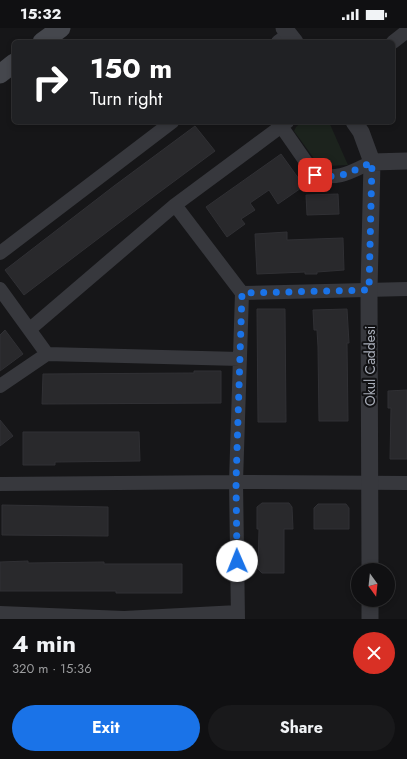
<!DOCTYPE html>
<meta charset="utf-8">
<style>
:root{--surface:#101012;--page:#19191b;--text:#f1f3f6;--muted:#9c9d9f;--line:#303032;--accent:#1a73e8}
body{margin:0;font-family:Jost,sans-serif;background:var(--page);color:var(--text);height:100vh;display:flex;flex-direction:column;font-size:15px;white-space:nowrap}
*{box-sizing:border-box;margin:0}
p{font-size:13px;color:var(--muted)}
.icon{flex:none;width:22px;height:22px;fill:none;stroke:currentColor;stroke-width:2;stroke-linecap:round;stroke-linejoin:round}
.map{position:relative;height:591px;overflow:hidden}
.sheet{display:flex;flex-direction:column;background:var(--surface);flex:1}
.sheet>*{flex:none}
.top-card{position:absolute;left:12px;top:12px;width:383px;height:84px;border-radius:6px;box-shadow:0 2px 6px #0003,0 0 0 1px var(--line);background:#202124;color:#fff;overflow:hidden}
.needle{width:26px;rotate:165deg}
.buttons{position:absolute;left:351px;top:535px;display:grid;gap:8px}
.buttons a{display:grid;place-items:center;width:44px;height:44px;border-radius:50%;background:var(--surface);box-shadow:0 2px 6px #0003,0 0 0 1px var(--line);font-size:20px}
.pin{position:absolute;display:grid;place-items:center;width:34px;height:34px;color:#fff;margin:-17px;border-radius:8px;box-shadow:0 2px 6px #0006}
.me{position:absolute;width:44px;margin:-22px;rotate:359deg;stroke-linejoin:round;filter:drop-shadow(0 0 3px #0008)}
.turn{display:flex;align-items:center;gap:14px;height:84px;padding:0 12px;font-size:18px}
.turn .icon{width:52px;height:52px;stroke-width:2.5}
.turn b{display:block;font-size:28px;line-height:34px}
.round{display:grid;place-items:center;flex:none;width:42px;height:42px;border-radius:21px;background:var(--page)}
.summary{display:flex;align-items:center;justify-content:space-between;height:68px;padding:0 12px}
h1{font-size:24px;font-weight:700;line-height:30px}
.button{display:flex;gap:8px;margin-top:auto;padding:8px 12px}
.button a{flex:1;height:46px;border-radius:24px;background:var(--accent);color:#fff;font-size:16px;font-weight:700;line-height:46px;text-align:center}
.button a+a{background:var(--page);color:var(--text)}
.status{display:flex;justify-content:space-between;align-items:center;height:28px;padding:0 20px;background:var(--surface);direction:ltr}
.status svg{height:11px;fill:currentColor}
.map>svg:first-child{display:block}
</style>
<div class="status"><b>15:32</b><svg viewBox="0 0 49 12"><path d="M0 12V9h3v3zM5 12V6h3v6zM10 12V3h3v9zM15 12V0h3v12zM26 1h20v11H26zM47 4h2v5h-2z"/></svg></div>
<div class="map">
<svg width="407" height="591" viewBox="0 0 407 591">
<rect width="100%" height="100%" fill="#161618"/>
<path fill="#1c231d" d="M 302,94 L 329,94 L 348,137 L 328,138 L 318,136 L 294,103 L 296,99 Z"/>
<path fill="#29292c" stroke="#303034" d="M 195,98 L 215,123 L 157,166 L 24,267 L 5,242 L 114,158 Z
M 281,126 L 304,158 L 278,176 L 269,162 L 250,175 L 255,182 L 241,191 L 245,196 L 227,209 L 206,179 Z
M 338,166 L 339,186 L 307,187 L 306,167 Z
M 287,204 L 287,212 L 343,210 L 344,242 L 317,244 L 317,246 L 305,246 L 305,244 L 257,246 L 255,206 Z
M 257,281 L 285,281 L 286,394 L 258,394 Z
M 347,281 L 349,315 L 347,315 L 348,393 L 319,393 L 318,319 L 317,302 L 314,302 L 313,282 Z
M 5,302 L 23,326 L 0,343 L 0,307 Z
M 194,343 L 221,343 L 221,375 L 42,376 L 43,346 L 194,345 Z
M 407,362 L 407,431 L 390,431 L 391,380 L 388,380 L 388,363 Z
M 0,392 L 13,408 L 0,418 Z
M 23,404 L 139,404 L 140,433 L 55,434 L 55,437 L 23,437 Z
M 262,475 L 289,475 L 292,479 L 293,501 L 284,501 L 284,545 L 262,545 L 258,541 L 259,501 L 257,501 L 257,479 Z
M 318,476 L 346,476 L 349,480 L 349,501 L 314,501 L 314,480 Z
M 2,477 L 108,479 L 108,508 L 2,507 Z
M 28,533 L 28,535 L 104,534 L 104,536 L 182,536 L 182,565 L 116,565 L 116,563 L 0,563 L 0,534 Z"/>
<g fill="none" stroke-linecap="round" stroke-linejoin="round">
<path stroke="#37383d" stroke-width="14" d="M 278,14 L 289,6
M 393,14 L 407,3
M 281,98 L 315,147 C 342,151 348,145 372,134
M 175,177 L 242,265 L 236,454 L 238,591
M 0,225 L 172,94
M 0,261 L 47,326 L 240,331
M 242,265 L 407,261
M 30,301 L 175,177 L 287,94
M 0,358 L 47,326
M 0,456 L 236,454 L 407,455
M 0,585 L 124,590 L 238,584"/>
<path stroke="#37383d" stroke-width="17" d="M 284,0 L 295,14
M 354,94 L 361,104 L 372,134 L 369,262 L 370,542
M 372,134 L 407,133
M 370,572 L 370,591"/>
<path stroke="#45474d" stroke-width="19" d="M 42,14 L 61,0
M 0,46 L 14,35"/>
</g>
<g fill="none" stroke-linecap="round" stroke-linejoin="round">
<path stroke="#1a73e8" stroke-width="7" stroke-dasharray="0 12.6" d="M 237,533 L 236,454 L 242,265 L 369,262 L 372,134 C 348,145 342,151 315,147"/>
</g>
<g text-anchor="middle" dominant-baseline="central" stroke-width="4" stroke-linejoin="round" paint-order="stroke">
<g font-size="14" fill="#a8adb8" stroke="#111113">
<text transform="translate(370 338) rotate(-90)">Okul Caddesi</text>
</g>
</g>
</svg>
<div class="buttons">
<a><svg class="needle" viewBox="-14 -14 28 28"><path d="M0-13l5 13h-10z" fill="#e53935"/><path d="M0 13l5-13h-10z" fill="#9c9d9f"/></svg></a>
</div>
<div class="pin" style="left:315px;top:147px;background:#d93025"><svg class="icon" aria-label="arrive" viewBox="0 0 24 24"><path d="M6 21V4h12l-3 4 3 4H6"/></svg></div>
<svg class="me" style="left:237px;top:533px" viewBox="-20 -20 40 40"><circle r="19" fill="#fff"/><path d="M0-13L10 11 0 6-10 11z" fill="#1a73e8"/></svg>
<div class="top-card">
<div class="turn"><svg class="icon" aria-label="right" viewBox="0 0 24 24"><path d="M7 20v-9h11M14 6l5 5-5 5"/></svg><div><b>150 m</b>Turn right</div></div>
</div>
</div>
<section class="sheet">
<div class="summary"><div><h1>4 min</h1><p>320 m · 15:36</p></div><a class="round" style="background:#d93025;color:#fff"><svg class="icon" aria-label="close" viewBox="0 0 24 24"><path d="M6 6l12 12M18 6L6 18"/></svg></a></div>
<div class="button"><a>Exit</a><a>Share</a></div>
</section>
